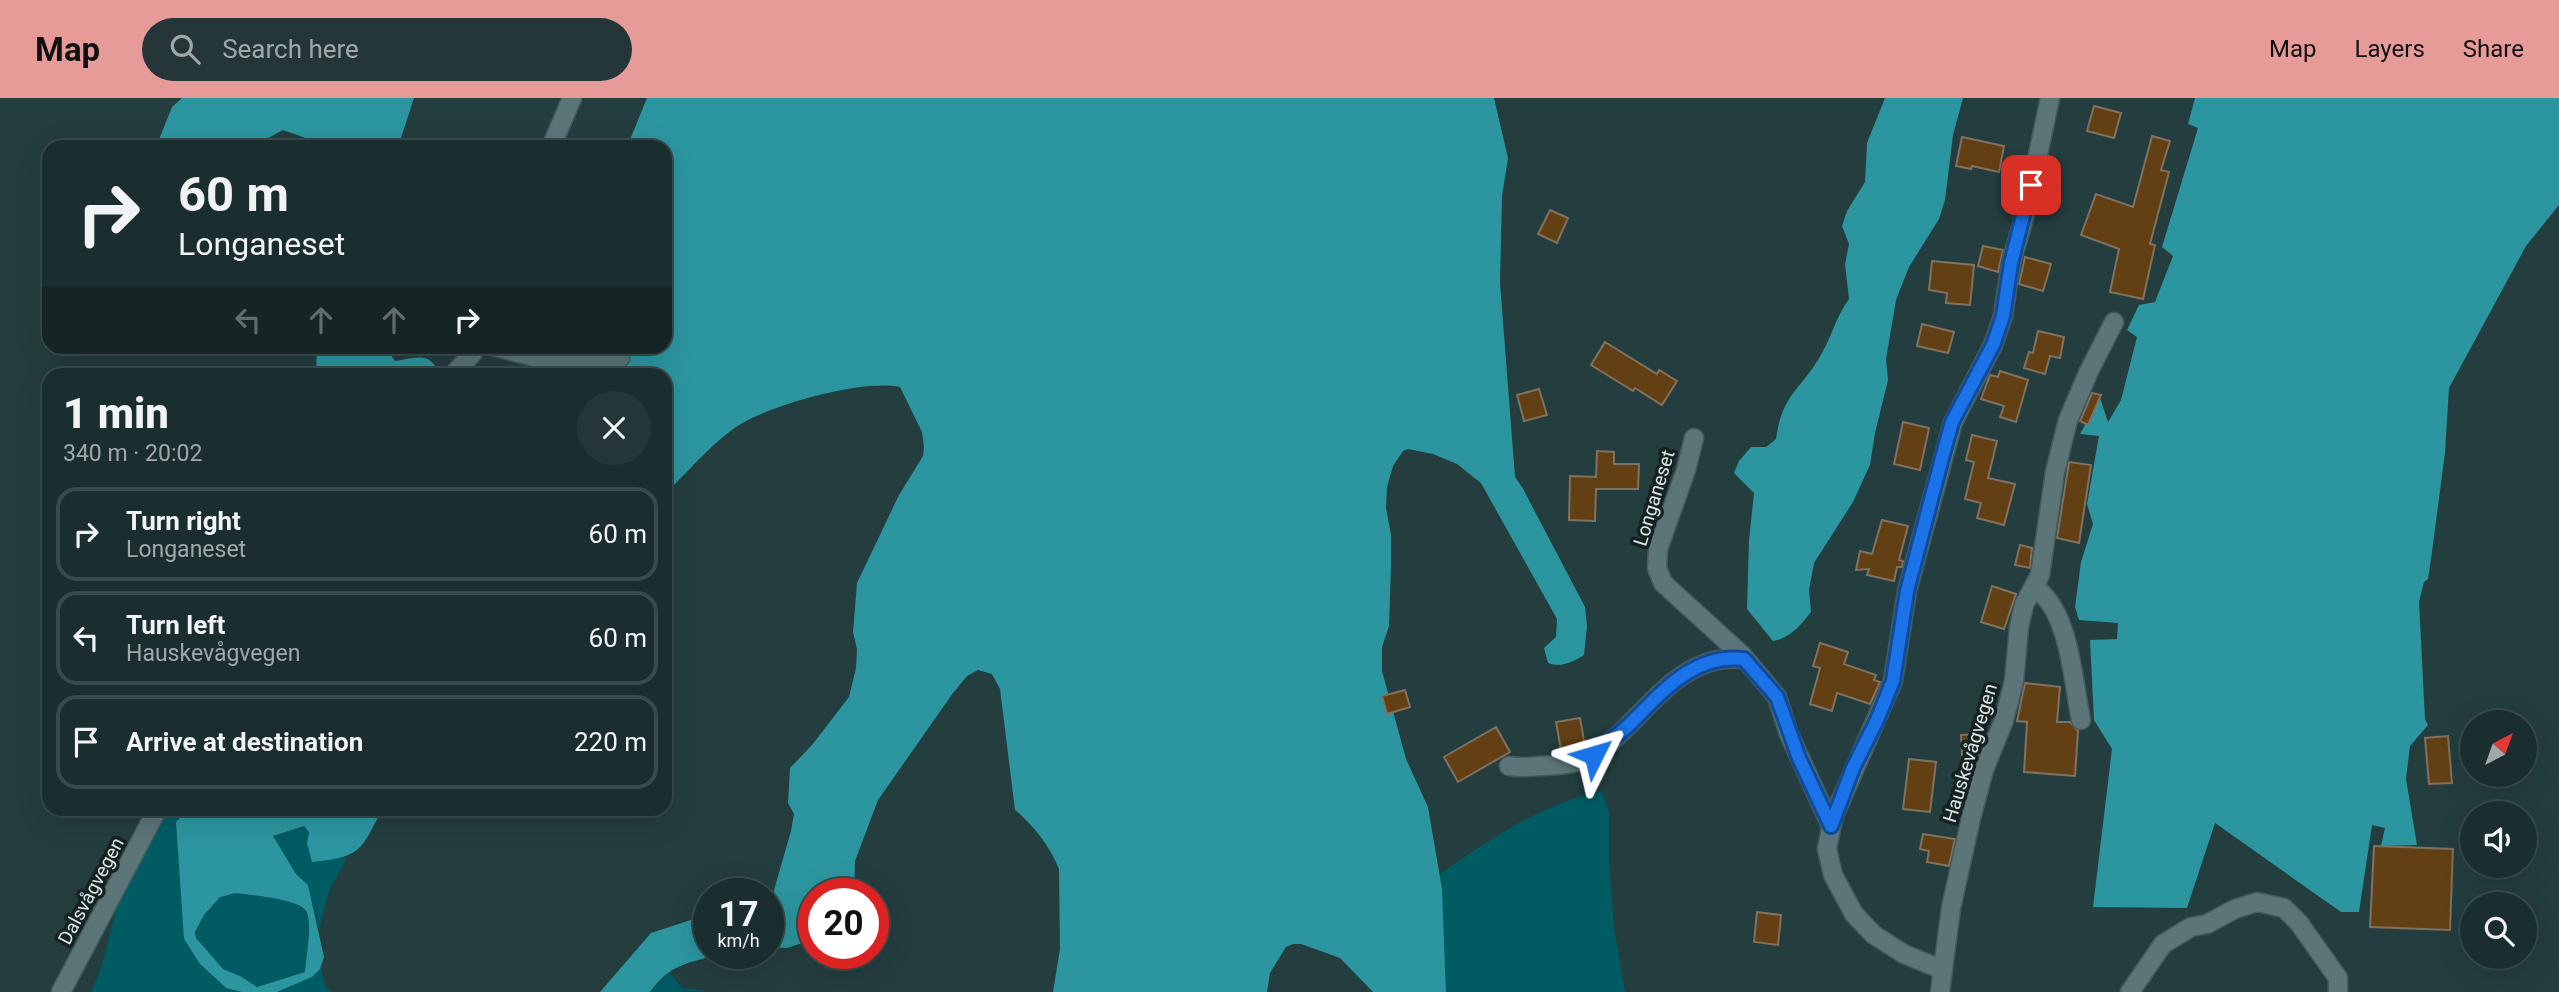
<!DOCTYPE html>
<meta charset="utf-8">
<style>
:root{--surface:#1b2e2f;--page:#243637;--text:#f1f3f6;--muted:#a0a8aa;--line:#394a4b;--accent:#e69b98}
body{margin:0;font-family:Roboto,sans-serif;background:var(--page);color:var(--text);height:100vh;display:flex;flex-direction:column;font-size:26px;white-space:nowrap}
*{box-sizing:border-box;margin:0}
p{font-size:23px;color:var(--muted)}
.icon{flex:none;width:38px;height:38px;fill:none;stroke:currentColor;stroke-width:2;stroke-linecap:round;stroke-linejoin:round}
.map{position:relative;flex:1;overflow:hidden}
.sheet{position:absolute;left:42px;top:270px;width:630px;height:448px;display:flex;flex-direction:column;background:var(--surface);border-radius:21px;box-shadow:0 7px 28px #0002,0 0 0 2px var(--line)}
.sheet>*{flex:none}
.banner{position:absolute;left:42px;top:42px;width:630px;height:214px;border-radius:21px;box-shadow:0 7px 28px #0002,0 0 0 2px var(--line);background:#1b2e2f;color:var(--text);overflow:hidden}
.needle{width:46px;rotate:41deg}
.tools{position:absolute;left:2460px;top:612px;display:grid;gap:14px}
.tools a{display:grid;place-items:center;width:77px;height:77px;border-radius:50%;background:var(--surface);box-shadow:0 7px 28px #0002,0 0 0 2px var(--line);font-size:35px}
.speed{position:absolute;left:693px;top:780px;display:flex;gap:14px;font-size:35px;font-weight:700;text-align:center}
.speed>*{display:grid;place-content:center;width:91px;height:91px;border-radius:50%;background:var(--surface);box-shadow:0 7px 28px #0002,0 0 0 2px var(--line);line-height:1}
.speed small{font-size:18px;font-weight:400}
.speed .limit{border:10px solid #d22;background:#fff;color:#111}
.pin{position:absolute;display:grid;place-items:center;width:60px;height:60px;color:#fff;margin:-30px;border-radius:14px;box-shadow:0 4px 10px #0006}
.me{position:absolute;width:77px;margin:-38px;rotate:50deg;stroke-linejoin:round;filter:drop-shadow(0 0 5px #0008)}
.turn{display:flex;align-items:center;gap:24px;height:147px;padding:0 21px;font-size:32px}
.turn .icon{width:91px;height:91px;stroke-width:2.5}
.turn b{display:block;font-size:49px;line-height:60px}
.lanes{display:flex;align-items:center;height:66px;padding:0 21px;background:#0003;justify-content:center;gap:35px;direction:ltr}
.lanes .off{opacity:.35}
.round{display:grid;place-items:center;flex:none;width:74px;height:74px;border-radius:37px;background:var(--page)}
.summary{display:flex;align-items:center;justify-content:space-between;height:119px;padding:0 21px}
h1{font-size:42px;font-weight:800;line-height:52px}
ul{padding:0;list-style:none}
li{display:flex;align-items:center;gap:21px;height:94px;margin:0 14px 10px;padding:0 7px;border:4px solid var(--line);border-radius:21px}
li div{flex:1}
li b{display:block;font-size:26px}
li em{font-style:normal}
header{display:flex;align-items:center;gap:42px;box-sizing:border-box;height:98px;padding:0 35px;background:var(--accent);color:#111}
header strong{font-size:33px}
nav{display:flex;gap:38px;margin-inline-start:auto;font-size:24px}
.search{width:490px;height:63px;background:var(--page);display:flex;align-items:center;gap:18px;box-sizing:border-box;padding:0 24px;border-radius:38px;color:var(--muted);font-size:26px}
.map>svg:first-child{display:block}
</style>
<header>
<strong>Map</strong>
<div class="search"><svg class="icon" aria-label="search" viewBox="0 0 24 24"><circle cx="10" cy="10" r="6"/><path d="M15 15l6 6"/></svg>Search here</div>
<nav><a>Map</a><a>Layers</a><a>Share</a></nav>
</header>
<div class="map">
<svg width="2559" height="894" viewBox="0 0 2559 894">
<rect width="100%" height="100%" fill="#243d3f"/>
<path fill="#005b63" d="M 1602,693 L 1609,715 L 1609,766 L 1614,829 L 1625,894 L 1446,894 L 1440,776 C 1489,741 1542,706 1602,693 Z
M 170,711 L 209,711 L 183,717 L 184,841 L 200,866 L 225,890 L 242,894 L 91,894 C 108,861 110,825 123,790 C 134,763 155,736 170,711 Z
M 304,728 L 344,761 L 348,758 L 329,793 L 319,831 L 308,787 L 296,776 L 273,738 Z
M 236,795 C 253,797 303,800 308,818 C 313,834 306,857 305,874 L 257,889 L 240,878 L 223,871 L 196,841 C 195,827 208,808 219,800 C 223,797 231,796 236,795 Z
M 321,869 L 325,889 L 332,894 L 277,894 L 312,879 Z
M 669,874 L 682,890 L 706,893 L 650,894 Z"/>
<path fill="#2c96a0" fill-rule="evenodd" d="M 182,0 L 414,0 L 398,49 L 331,49 L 283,32 L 251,49 L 156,49 L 172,9 Z
M 647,0 L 1494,0 L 1508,60 L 1502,98 L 1500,185 L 1515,379 L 1522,389 L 1585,509 L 1587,528 L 1584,557 C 1573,564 1561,570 1548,565 L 1544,550 L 1556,539 L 1557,521 L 1481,385 L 1457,366 L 1433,356 L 1408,351 L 1403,353 L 1393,368 L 1387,389 L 1386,410 L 1391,437 L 1391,469 L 1389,528 L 1382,549 L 1382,573 L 1406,661 L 1428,709 L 1442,791 L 1446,894 L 1373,894 L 1340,860 L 1301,846 L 1293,846 L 1286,849 L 1270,875 L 1267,894 L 1053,894 L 1060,851 L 1059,771 C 1049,747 1034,728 1015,712 L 1000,591 L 992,576 L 978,572 L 967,578 L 953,595 L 878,702 L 855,763 L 854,796 L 814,796 L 814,841 L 787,850 L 768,849 L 768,813 L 791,733 L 794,716 L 788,705 L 790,670 L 812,647 L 849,599 L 856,570 L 857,551 L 853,534 L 857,485 L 899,397 L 923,358 L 924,349 L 922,334 L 900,289 C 862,281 769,307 736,329 C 712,345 686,376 665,396 L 665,276 L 614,276 L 624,249 L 665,248 L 665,49 L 627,49 Z
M 1885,0 L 1963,0 L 1953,37 L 1945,102 L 1939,121 L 1909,169 L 1896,202 L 1886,261 L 1888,282 L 1875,335 L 1870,367 L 1853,404 L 1814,465 L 1809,492 L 1811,514 C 1802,526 1789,541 1773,543 L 1747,511 L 1749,442 L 1754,395 L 1734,375 L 1739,363 L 1751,349 L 1766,349 L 1776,341 C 1782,295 1803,290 1822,255 C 1832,237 1837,217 1849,201 L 1845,166 L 1849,146 L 1842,128 L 1847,113 L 1865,84 L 1867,45 Z
M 2195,0 L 2559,0 L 2559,107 L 2526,148 L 2449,290 L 2445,355 L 2432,454 L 2428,481 L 2424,484 L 2419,504 L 2425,621 L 2428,627 L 2410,648 L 2406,681 L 2417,747 L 2381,748 L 2385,730 L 2372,727 L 2359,814 L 2341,814 L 2215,725 L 2187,810 L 2093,809 L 2112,651 L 2094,622 L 2090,542 L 2117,541 L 2118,525 L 2079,522 L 2075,509 L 2081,464 L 2093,426 L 2087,406 L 2099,338 L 2080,336 L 2100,300 L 2108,324 L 2121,302 L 2137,239 L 2127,232 L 2139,207 L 2155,204 L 2173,158 L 2162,149 L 2198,30 L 2188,26 Z
M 317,249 L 385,249 L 395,263 C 410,261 427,254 435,268 L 427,276 L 316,276 Z
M 209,710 L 382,711 C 361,753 361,759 312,764 L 307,745 L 309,734 L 304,728 L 273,738 L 296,776 L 308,787 L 324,859 L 320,871 L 312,879 L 277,894 L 242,894 L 226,890 L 200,866 L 184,841 L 176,724 L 183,717 ZM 236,795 C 250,797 299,801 306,813 C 313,825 306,859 305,874 L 257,889 L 240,878 L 223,871 L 196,840 L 195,834 L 204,817 L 220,799 Z
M 694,821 L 709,823 L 709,856 L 721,856 C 689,865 671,865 650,894 L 600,894 L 651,835 Z"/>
<path fill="#624014" stroke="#807161" stroke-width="2" d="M 2094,8 L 2121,15 L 2114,40 L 2087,33 Z
M 2152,38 L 2170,43 L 2161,72 L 2169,74 L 2150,146 L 2155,147 L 2143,201 L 2110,194 L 2119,151 L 2081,137 L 2096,96 L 2133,109 Z
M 1962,39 L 2004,48 L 1999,74 L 1972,68 L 1971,71 L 1956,68 Z
M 1550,112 L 1568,120 L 1557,145 L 1538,136 Z
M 1983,148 L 2003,152 L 1998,174 L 1978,168 Z
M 2025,159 L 2051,166 L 2043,193 L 2019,186 Z
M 1932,163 L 1974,167 L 1970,207 L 1946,205 L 1947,195 L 1929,192 Z
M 1922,226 L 1954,234 L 1948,255 L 1917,248 Z
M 2038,233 L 2064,239 L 2060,260 L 2050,258 L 2045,276 L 2024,270 L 2029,254 L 2033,255 Z
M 1605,244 L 1657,276 L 1659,272 L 1677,283 L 1662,307 L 1635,290 L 1633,293 L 1591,267 Z
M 2000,273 L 2028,282 L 2016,324 L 2000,319 L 2004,308 L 1981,301 L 1990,277 L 1998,279 Z
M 1539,291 L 1547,317 L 1524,323 L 1517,297 Z
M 2092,295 L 2101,297 L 2088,327 L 2080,323 Z
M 1903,324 L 1929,330 L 1920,372 L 1894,366 Z
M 1972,337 L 1997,343 L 1988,380 L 2015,386 L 2004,427 L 1977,420 L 1981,405 L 1965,401 L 1974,364 L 1966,362 Z
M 1597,353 L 1614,354 L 1614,366 L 1639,366 L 1638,391 L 1596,391 L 1595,423 L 1569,422 L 1570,378 L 1596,379 Z
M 2069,364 L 2091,367 L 2079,445 L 2057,440 Z
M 1882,422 L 1908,428 L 1899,462 L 1903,463 L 1902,469 L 1897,469 L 1894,483 L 1867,477 L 1869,471 L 1856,472 L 1860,453 L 1872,456 Z
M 2020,447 L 2032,450 L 2030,470 L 2015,467 Z
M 1992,488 L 2016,496 L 2004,531 L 1981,524 Z
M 1820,545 L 1848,554 L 1844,566 L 1876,577 L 1874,582 L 1880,584 L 1870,606 L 1837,595 L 1832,613 L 1810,606 L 1820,570 L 1813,568 Z
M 2025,585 L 2060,589 L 2057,624 L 2070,624 L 2078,633 L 2075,678 L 2024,674 L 2027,624 L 2017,623 Z
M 1405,592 L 1410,609 L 1387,616 L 1382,598 Z
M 1580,620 L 1585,648 L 1561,652 L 1556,624 Z
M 1496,629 L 1510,654 L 1458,684 L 1444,659 Z
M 1979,636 L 1978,657 L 1962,657 L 1961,637 Z
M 2448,638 L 2452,685 L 2429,686 L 2425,640 Z
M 1909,661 L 1936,664 L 1930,714 L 1903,711 Z
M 1923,736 L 1955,741 L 1949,768 L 1927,764 L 1929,753 L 1920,751 Z
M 2374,748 L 2453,751 L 2450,832 L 2370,829 Z
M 1757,814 L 1781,817 L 1778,847 L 1754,844 Z"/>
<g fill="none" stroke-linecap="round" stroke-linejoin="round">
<g stroke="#445a5c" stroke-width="21">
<path id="minor" d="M 551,49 L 572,0
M 493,248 L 564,267 L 620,260
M 454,276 L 472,256 L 475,248
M 1694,340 L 1686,372 L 1658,451 L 1657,470 L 1663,485 L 1742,557 L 1777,599 L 1789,636 L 1831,728
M 2033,492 L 2038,492 C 2070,517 2073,584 2081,622
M 1509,668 C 1519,670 1530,669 1541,668 C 1560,667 1577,667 1593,657 C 1645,624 1674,554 1744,561
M 1943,872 L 1904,856 L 1874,837 L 1854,816 L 1833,777 L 1827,751 L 1833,720 L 1893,583 L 1907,493 L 1953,324 L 1993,247 L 2003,218 L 2011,165 L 2026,113 L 2050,0
M 61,894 L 158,710
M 1940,894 L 1951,810 L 1971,720 L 1984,672 L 2004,622 L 2014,583 L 2019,529 L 2024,507 L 2040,477 L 2055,374 L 2068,322 L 2089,273 L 2114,224
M 2130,894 L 2163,846 L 2191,829 L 2207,826 L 2235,811 L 2257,804 L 2284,810 L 2299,825 L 2338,880 L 2338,894"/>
</g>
<use href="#minor" stroke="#5b7578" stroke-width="18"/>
</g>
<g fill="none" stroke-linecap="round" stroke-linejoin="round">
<g stroke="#114b97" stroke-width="18">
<path id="route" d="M 1594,657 C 1606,646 1619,636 1631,625 C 1663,593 1694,555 1744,561 L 1777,599 L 1799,660 L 1831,728 L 1853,670 L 1877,622 L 1893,583 L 1907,493 L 1942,360 L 1952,324 L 1993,247 L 2003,218 L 2011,165 L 2031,87"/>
</g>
<use href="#route" stroke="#1a73e8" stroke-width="12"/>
</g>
<g text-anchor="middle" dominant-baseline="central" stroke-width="7" stroke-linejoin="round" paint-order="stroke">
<g font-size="19" fill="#d8e7e8" stroke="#172122">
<text transform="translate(1654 400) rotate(-73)">Longaneset</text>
<text transform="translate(1970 655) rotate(-73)">Hauskevågvegen</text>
<text transform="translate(91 793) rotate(-62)">Dalsvågvegen</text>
</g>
</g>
</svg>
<div class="tools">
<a><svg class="needle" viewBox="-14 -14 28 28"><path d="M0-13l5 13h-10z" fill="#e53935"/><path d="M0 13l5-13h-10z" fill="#a0a8aa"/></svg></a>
<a><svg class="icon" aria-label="sound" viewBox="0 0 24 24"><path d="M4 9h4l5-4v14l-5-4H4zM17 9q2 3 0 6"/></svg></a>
<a><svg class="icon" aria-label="search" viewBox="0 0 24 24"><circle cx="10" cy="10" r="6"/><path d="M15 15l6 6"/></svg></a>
</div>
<div class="speed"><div>17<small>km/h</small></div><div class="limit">20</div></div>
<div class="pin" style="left:2031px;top:87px;background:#d93025"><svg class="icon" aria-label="arrive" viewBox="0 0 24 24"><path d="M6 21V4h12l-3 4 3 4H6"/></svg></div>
<svg class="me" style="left:1594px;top:657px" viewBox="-20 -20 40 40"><path d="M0-17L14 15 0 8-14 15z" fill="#1a73e8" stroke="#fff" stroke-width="4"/></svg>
<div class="banner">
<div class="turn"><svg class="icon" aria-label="right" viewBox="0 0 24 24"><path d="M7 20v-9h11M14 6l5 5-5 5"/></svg><div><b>60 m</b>Longaneset</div></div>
<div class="lanes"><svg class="icon off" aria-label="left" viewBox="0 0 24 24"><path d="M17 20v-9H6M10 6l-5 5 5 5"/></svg><svg class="icon off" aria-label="ahead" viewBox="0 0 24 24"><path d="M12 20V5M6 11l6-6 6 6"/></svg><svg class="icon off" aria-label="ahead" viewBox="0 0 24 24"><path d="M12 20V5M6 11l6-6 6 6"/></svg><svg class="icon" aria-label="right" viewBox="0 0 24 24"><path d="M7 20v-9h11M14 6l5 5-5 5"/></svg></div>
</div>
<section class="sheet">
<div class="summary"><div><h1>1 min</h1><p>340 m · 20:02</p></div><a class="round"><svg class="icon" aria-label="close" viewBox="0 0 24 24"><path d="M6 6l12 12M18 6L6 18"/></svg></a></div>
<ul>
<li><svg class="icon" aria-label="right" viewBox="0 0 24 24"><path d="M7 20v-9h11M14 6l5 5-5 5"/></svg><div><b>Turn right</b><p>Longaneset</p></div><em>60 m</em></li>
<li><svg class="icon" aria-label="left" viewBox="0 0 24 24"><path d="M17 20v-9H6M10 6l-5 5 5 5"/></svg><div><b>Turn left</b><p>Hauskevågvegen</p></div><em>60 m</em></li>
<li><svg class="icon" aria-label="arrive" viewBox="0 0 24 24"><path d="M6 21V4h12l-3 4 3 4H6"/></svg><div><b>Arrive at destination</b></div><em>220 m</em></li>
</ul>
</section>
</div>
